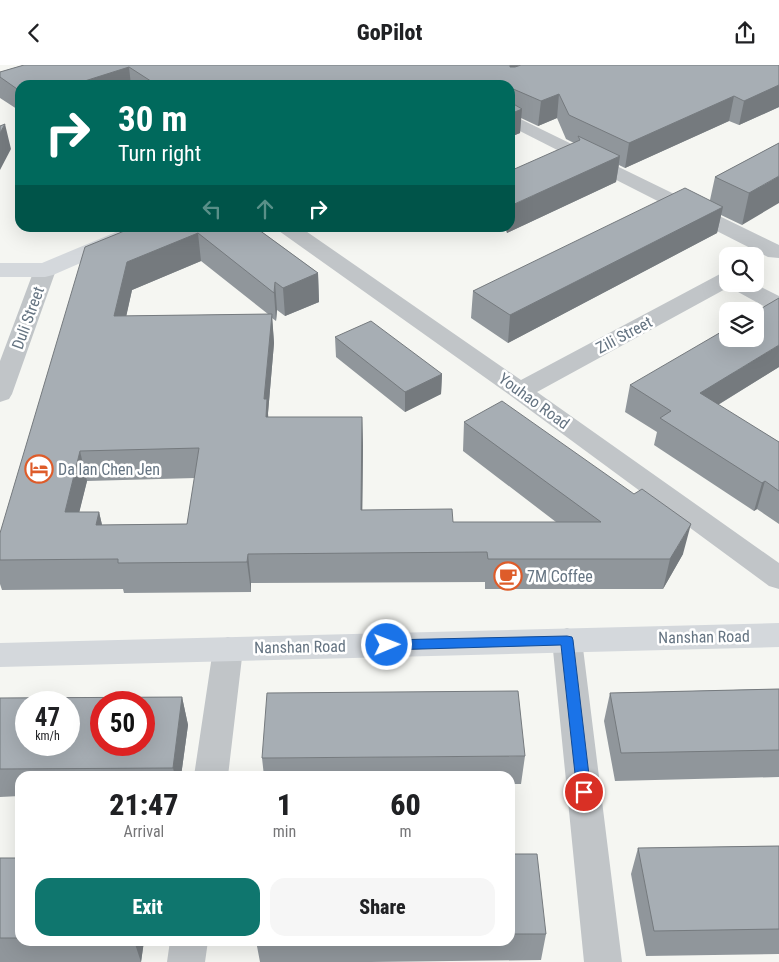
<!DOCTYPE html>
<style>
:root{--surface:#fff;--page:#f6f6f6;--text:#202124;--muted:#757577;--accent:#0f766e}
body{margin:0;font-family:"Roboto Condensed",sans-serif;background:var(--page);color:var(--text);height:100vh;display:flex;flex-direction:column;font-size:19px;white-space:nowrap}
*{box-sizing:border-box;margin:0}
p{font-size:16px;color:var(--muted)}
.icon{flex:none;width:28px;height:28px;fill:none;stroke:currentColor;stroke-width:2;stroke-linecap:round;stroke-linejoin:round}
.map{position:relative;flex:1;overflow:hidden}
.sheet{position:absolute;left:15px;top:706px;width:500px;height:175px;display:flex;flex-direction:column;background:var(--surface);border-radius:15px;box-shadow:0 5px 20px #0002}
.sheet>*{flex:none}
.banner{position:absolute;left:15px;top:15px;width:500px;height:152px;border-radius:15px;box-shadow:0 5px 20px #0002;background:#00695c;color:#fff;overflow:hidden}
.fabs{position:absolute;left:719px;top:182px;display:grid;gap:10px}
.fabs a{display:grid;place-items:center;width:45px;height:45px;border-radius:10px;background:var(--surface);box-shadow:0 5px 20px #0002;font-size:25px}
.speed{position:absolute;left:15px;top:626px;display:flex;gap:10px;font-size:25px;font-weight:700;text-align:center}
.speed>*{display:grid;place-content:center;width:65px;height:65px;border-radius:50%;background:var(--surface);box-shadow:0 5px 20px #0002;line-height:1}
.speed small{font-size:12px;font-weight:400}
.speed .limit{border:8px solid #d22;background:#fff;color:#111}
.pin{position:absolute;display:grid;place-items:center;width:42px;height:42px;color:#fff;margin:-21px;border:2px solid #fff;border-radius:50%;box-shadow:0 1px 5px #0007}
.me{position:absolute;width:55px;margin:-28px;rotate:89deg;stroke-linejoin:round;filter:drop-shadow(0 0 4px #0008)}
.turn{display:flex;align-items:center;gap:18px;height:105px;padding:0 20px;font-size:22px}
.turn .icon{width:65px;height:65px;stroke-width:2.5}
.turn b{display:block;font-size:35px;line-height:42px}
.lanes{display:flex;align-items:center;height:48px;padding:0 20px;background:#0003;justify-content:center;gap:25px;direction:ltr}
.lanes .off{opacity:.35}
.eta{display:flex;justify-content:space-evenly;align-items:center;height:85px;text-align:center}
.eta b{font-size:30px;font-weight:800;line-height:35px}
.button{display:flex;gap:10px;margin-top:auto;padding:10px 20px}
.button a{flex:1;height:58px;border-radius:15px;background:var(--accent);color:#fff;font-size:20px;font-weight:800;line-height:58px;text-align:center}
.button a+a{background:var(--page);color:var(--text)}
header{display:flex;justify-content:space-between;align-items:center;height:65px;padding:0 20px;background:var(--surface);font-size:22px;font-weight:800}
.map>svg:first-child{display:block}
</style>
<header><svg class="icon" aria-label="back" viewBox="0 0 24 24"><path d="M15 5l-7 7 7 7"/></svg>GoPilot<svg class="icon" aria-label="share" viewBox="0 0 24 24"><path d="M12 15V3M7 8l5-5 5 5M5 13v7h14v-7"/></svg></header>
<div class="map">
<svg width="779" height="897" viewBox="0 0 779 897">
<rect width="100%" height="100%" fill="#f5f6f2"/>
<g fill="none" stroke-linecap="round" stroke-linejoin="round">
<path fill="#c1c5c8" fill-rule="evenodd" d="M 510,49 L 779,180 L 779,193 L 768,192 L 510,61 Z
M 276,162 L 300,162 L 521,315 L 720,209 L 728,208 L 728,219 L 755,219 L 779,231 L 779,247 L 771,245 L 729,222 L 537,327 L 779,498 L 779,524 L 769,521 L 511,331 L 279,166 Z
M 45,198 L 53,200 L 56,205 L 12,329 L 9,334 L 0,337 L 0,296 L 34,205 L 37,200 Z
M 567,563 L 578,567 L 582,575 L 622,897 L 584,897 L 552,575 L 556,567 Z
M 228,572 L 239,576 L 243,584 L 228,711 L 194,711 L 213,584 L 217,576 Z
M 170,876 L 208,876 L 205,897 L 167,897 Z"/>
<path fill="#d4d8dc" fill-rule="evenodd" d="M 128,162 L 157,162 L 154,166 L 53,210 L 45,212 L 0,212 L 0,198 L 42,198 Z
M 779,558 L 779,582 L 0,602 L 0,578 Z"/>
</g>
<path fill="#90969b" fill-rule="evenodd" d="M 24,0 L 779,0 L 779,42 L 739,60 L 729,56 L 625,103 L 619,100 L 616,117 L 507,168 L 504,162 L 510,162 L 574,78 L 566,74 L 557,53 L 538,61 L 521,53 L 520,68 L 510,72 L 510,20 L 20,20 L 20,46 L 0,33 L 0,7 Z
M 779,78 L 742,160 L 721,150 L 717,168 L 508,278 L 471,253 L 473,226 L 710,135 L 715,112 Z
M 134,162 L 255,162 L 318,208 L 319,237 L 285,251 L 277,245 L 276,256 L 272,253 L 274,278 L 268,348 L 268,352 L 362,352 L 363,381 L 362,445 L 453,457 L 556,457 L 463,386 L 464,357 L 683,489 L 663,524 L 485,524 L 485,517 L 251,518 L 251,527 L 124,528 L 123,524 L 2,525 L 0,519 L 0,468 ZM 201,196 L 268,249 L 126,251 L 132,225 ZM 195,413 L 187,459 L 102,460 L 99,447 L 79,447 L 87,416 Z
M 335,272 L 442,309 L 441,329 L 405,347 L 336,292 Z
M 779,302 L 718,340 L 779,377 L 779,459 L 757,444 L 754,446 L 654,380 L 657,367 L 625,347 L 630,320 Z
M 779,624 L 779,712 L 615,716 L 604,656 L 610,628 Z
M 182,632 L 188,660 L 181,711 L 20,711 L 20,731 L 0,732 L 0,633 Z
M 525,691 L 521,719 L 510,719 L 510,711 L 264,711 L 262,693 Z
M 779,781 L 779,889 L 646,891 L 631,809 L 638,783 Z
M 510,789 L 546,869 L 541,895 L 371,897 L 260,897 L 256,876 L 510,876 Z
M 0,793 L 20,793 L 20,876 L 144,876 L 141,897 L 0,897 Z"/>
<path fill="#757a7e" d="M 497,0 L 537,0 L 500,14 Z
M 129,2 L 131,20 L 72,20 Z
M 779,20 L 779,42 L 739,60 L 744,36 Z
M 559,29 L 557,53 L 538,61 L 541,36 Z
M 734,31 L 729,56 L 625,103 L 629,78 Z
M 522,44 L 520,68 L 510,72 L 510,49 Z
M 5,59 L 11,84 L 0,105 L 0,68 Z
M 620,91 L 616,117 L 507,168 L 507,162 L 510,162 L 510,141 Z
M 779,111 L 779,138 L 742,160 L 749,128 Z
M 723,142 L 717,168 L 508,278 L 510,250 Z
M 198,168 L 201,196 L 132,225 L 120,280 L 114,251 L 127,197 Z
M 318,208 L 319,237 L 285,251 L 283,223 Z
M 275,217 L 277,245 L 276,256 L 274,228 Z
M 272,249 L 274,278 L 268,348 L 269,364 L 268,382 L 264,334 Z
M 779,280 L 779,302 L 693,355 L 700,328 Z
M 442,309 L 441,329 L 405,347 L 405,327 Z
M 362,352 L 363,381 L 362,475 L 361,445 Z
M 80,386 L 87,416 L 72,477 L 65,447 Z
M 765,416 L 757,444 L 754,446 L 762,418 Z
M 99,447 L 106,477 L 96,460 Z
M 691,459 L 683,489 L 663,524 L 670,494 Z
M 248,489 L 251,518 L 251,527 L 247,497 Z
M 182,632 L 188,660 L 181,711 L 175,711 L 173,703 Z
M 134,876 L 144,876 L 141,897 Z"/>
<path fill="#a7aeb4" stroke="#757a7e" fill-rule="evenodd" d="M 24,0 L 510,0 L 510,2 L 515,2 L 521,0 L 779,0 L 779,20 L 744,36 L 734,31 L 629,78 L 569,50 L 559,29 L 541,36 L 511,23 L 510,36 L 510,20 L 157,20 L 129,2 L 72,20 L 20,20 L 20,26 L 0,12 L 0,7 Z
M 510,37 L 522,44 L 510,49 Z
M 5,59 L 0,68 L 0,61 Z
M 578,71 L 620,91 L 510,141 L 510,106 L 580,75 Z
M 779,78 L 779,111 L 749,128 L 715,112 Z
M 685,123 L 723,142 L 510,250 L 473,226 Z
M 134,162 L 255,162 L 318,208 L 283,223 L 275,217 L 274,228 L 198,168 L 127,197 L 114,251 L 272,249 L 264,334 L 267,334 L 266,352 L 362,352 L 361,445 L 452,444 L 453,457 L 601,457 L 464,357 L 502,336 L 634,429 L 642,424 L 691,459 L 670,494 L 488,494 L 487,487 L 248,489 L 247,497 L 118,498 L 118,494 L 0,495 L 0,468 L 85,182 ZM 199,383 L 187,459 L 96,460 L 99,447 L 65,447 L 80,386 Z
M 779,233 L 779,280 L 700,328 L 779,377 L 779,426 L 765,416 L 762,418 L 660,353 L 671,346 L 630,320 L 728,263 L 728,274 L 755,274 L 755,247 Z
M 371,256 L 442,309 L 405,327 L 335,272 Z
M 779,624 L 779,685 L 621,688 L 610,628 Z
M 518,626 L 525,691 L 262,693 L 267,628 Z
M 182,632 L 173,703 L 0,704 L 0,633 ZM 26,638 L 69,638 L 69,680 L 26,680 ZM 101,638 L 144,638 L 144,680 L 101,680 Z
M 779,781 L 779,864 L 654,866 L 638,783 Z
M 510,789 L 537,789 L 546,869 L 510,869 Z
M 0,793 L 20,793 L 20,873 L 0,873 Z"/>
<path fill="#1a73e8" stroke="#114b97" d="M 567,571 L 572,572 L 573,575 L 591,727 L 589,731 L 584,733 L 579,731 L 577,727 L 561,580 L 387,585 L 383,583 L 381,580 L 383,577 L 387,575 Z"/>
<defs>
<g id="hotel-ring" transform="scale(1.4375)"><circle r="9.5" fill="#fff" stroke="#de5c2a" stroke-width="1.5"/><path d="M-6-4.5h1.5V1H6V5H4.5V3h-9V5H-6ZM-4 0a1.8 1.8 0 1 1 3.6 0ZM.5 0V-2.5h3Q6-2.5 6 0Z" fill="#de5c2a"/></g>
<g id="cafe-ring" transform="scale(1.4375)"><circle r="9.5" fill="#fff" stroke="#de5c2a" stroke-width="1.5"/><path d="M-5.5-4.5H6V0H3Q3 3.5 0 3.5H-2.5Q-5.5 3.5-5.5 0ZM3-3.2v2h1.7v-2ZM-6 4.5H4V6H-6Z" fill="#de5c2a"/></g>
</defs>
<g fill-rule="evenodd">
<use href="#hotel-ring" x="39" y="404"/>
<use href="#cafe-ring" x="508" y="511"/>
</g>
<g text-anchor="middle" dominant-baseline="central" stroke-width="5" stroke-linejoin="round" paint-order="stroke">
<g font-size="16" fill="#657482" stroke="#fff">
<text transform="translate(28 253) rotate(-70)">Duli Street</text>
<text transform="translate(624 270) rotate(-28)">Zili Street</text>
<text transform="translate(534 336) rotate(36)">Youhao Road</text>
<text transform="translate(704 572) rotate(-1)">Nanshan Road</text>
<text transform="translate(300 582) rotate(-1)">Nanshan Road</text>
</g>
<g font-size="16" fill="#657482" stroke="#fff" text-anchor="start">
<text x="58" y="404">Da lan Chen Jen</text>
<text x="527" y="511">7M Coffee</text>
</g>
</g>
</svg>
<div class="fabs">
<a><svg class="icon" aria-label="search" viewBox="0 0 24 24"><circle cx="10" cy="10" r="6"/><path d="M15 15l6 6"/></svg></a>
<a><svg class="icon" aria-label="layers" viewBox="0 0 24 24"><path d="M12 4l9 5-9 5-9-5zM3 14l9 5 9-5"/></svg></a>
</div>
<div class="speed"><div>47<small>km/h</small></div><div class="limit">50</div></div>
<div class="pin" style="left:584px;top:727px;background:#d93025"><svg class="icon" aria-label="arrive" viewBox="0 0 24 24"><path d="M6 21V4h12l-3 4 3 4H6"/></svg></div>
<svg class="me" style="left:387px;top:580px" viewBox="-20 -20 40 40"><circle r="17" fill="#1a73e8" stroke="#fff" stroke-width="3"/><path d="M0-11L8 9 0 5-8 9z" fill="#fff"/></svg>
<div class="banner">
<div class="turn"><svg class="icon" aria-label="right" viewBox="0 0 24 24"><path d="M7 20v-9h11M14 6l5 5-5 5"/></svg><div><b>30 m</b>Turn right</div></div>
<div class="lanes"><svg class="icon off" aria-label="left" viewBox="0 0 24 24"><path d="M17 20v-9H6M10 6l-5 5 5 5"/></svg><svg class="icon off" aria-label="ahead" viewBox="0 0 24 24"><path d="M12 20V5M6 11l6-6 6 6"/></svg><svg class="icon" aria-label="right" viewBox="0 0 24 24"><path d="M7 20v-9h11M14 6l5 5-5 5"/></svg></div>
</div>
<section class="sheet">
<div class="eta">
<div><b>21:47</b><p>Arrival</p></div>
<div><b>1</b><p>min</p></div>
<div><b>60</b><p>m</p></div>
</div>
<div class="button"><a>Exit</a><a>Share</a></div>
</section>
</div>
